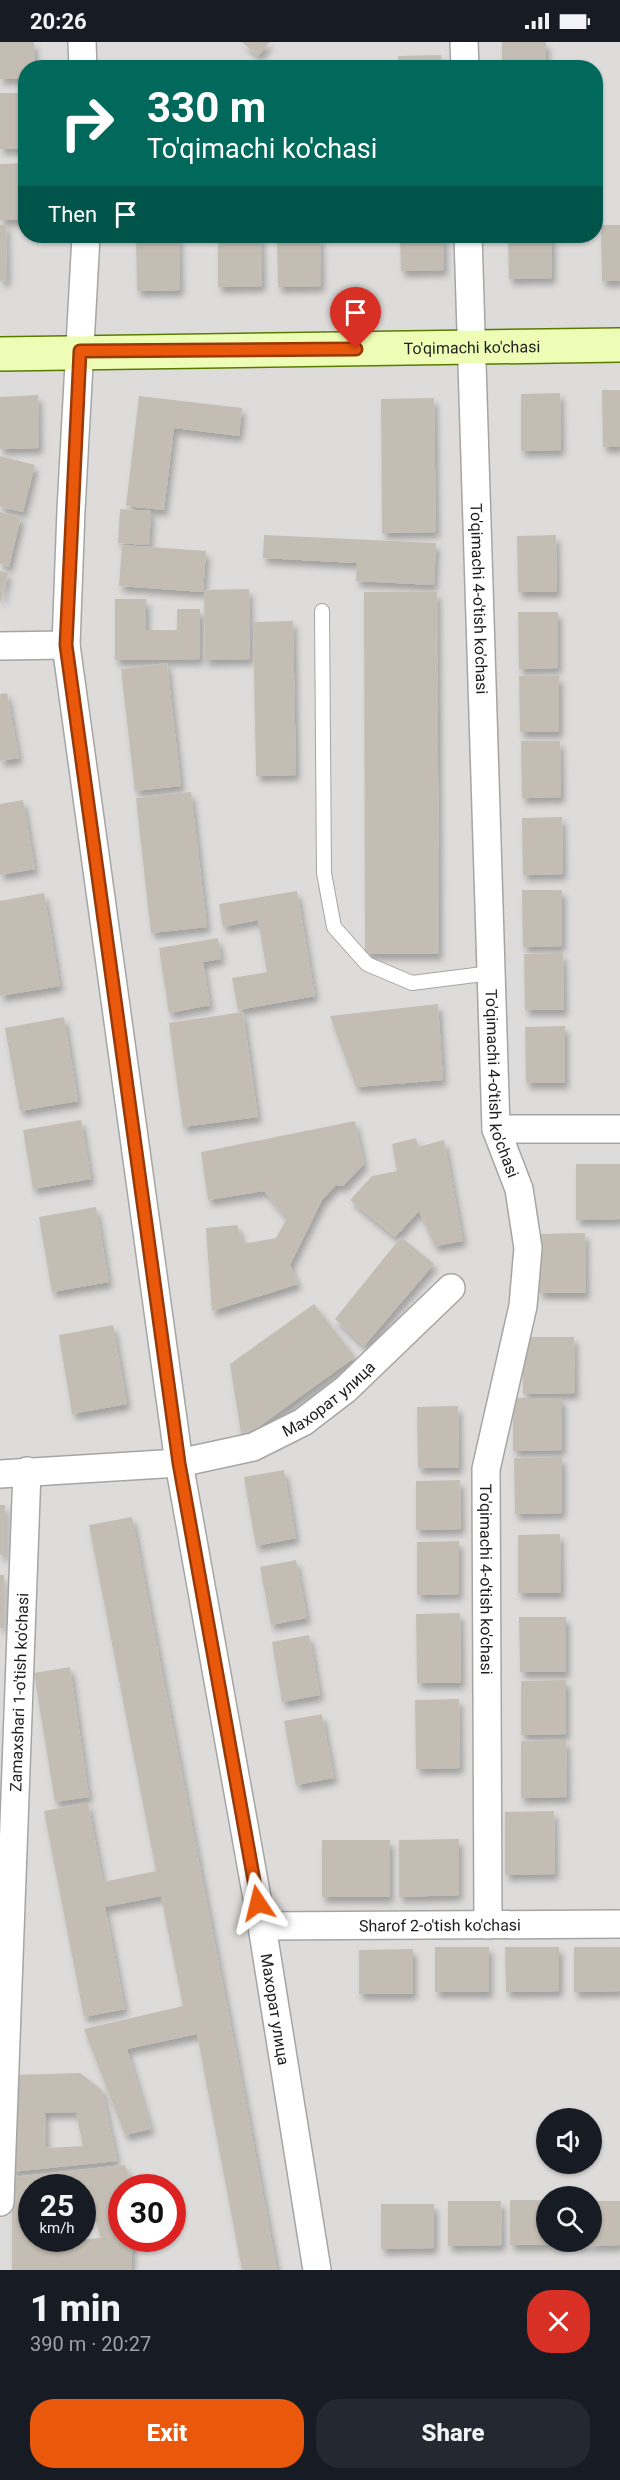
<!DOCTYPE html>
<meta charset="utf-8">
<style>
:root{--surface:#171b24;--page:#242831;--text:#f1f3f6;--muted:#9ea1a6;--accent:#ea580c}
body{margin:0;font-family:Roboto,sans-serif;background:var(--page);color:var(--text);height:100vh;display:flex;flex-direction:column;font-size:22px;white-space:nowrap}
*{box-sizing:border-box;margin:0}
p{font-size:20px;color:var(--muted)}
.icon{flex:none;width:33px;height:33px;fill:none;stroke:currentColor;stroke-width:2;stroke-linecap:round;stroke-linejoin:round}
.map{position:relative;height:2228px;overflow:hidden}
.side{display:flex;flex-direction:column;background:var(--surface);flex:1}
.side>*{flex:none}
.banner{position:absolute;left:18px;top:18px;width:585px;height:183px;border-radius:24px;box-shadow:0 2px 4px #0004;background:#00695c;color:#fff;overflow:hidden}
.buttons{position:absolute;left:536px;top:2066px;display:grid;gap:12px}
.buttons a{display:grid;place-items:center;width:66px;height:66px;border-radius:50%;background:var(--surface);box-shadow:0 2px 4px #0004;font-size:30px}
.speed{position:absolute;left:18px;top:2132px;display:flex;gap:12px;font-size:30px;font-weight:700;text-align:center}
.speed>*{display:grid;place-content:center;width:78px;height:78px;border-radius:50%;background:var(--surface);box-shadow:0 2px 4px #0004;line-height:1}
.speed small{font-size:15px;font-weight:400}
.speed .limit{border:9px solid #d22;background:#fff;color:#111}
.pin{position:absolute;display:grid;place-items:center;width:51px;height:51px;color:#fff;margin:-62px -26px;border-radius:50% 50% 50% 0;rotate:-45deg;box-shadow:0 0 6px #0007}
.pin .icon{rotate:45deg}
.me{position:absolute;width:66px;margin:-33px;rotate:350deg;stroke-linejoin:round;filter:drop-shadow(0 0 4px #0008)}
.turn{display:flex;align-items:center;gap:21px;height:126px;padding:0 30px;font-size:27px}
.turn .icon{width:78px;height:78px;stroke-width:2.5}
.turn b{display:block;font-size:42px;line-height:51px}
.then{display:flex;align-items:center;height:57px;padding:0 30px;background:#0003;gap:12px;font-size:22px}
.round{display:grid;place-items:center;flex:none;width:63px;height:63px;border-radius:24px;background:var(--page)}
.overview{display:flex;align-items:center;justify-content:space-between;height:102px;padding:0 30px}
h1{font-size:36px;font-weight:800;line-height:45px}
.primary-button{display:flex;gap:12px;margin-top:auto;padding:12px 30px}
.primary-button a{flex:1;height:69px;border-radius:24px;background:var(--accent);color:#fff;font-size:24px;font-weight:800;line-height:69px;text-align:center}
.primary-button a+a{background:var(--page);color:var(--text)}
.status{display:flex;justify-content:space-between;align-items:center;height:42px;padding:0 30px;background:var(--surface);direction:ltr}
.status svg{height:16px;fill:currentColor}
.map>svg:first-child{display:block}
</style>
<div class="status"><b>20:26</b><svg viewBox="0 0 49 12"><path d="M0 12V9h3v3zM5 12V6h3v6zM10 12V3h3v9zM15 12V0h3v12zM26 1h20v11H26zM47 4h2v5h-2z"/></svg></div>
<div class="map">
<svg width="620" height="2228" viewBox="0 0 620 2228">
<defs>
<filter id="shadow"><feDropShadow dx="3.5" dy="6" stdDeviation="3" flood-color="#0004"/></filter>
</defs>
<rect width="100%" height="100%" fill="#f0eee4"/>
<path fill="#dddcdb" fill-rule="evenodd" d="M 0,0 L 620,0 L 620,2228 L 0,2228 ZM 26,26 L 596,26 L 596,194 L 26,194 ZM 546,2076 L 591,2076 L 591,2121 L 546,2121 ZM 32,2145 L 82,2145 L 82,2196 L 32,2196 ZM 122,2145 L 172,2145 L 172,2196 L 122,2196 ZM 546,2154 L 591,2154 L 591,2199 L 546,2199 Z"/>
<path fill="#c4bdb3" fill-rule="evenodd" filter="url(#shadow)" d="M 0,0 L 34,0 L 35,26 L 26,26 L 26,37 L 0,37 Z
M 242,0 L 270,0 L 258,14 Z
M 502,0 L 546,0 L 546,26 L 502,26 Z
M 441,13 L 442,26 L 398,26 L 398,14 Z
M 0,51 L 26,51 L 26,107 L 0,107 Z
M 26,121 L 26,178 L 0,178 L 0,122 Z
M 6,182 L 7,238 L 0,239 L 0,183 Z
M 601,183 L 620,183 L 620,239 L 602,239 Z
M 136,194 L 179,194 L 180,248 L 137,249 Z
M 218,194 L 261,194 L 262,244 L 218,245 Z
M 277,194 L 320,194 L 321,244 L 278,245 Z
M 400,194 L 444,194 L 444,228 L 401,229 Z
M 508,194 L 552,194 L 552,236 L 509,237 Z
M 602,348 L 620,348 L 620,405 L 603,405 Z
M 560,351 L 561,408 L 521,409 L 521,352 Z
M 38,353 L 39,406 L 0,407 L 0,355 Z
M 139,354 L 242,366 L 239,394 L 174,386 L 164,468 L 126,464 Z
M 434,356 L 436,490 L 382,491 L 381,357 Z
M 0,414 L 35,423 L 23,470 L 0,465 Z
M 120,467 L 151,469 L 149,503 L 118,501 Z
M 0,470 L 21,475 L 9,525 L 0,522 Z
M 264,493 L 436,501 L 434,543 L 356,539 L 357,521 L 263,516 Z
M 556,493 L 557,550 L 518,550 L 517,494 Z
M 122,503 L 206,509 L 203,550 L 119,544 Z
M 0,529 L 8,531 L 1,560 L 0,560 Z
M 249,547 L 250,617 L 205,618 L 204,548 Z
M 364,550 L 437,550 L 439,912 L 365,912 Z
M 115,557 L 146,557 L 146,588 L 177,588 L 177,567 L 200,567 L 200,617 L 115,618 Z
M 518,570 L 558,570 L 558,626 L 519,627 Z
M 293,579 L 296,733 L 256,734 L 253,580 Z
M 167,621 L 181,744 L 135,749 L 121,627 Z
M 519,634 L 559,634 L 559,690 L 520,690 Z
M 7,651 L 19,716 L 0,719 L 0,652 Z
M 521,699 L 560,699 L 561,755 L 522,756 Z
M 191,750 L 207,885 L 151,891 L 136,756 Z
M 23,758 L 35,827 L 0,833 L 0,762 Z
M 562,775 L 563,832 L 523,833 L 522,776 Z
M 522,848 L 562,848 L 562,904 L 523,905 Z
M 297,849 L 315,954 L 238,968 L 232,936 L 267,930 L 258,878 L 223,885 L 219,862 Z
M 44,851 L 60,944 L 0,954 L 0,859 Z
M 218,896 L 221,917 L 203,920 L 210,963 L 169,971 L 159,906 Z
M 563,911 L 564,968 L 525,968 L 524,912 Z
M 438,962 L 443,1038 L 356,1045 L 330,974 Z
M 243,970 L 258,1075 L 183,1085 L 169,981 Z
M 64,975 L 78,1059 L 20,1069 L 5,986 Z
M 565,984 L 565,1041 L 526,1041 L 525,985 Z
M 81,1078 L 91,1137 L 33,1147 L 23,1088 Z
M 355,1079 L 364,1122 L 343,1144 L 336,1143 L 322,1158 L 290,1223 L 298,1242 L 212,1269 L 206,1186 L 237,1183 L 243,1202 L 276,1196 L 287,1176 L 264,1149 L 208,1158 L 201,1110 Z
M 416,1096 L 418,1105 L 444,1098 L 463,1199 L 435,1204 L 419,1169 L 395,1195 L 350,1158 L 372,1134 L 397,1129 L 392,1102 Z
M 576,1122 L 620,1122 L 620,1177 L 576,1178 Z
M 96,1165 L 109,1240 L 52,1250 L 39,1175 Z
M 585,1191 L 586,1251 L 539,1251 L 538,1192 Z
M 401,1195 L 434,1222 L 364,1304 L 335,1277 Z
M 314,1262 L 355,1315 L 242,1397 L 230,1322 Z
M 113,1283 L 127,1362 L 72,1372 L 59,1293 Z
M 522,1295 L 574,1295 L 575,1351 L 523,1352 Z
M 513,1356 L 562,1356 L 562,1408 L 513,1409 Z
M 458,1364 L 459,1426 L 418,1426 L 417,1365 Z
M 562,1415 L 562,1471 L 515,1472 L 514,1416 Z
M 284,1428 L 296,1496 L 256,1504 L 244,1435 Z
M 460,1438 L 461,1487 L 416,1488 L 416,1439 Z
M 0,1463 L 5,1463 L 5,1513 L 0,1513 Z
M 132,1475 L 247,2067 L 277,2228 L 242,2228 L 197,1992 L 127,2007 L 151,2087 L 125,2093 L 84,1987 L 183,1964 L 161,1854 L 105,1865 L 125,1967 L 84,1975 L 44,1769 L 88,1761 L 103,1840 L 156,1829 L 89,1483 Z
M 560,1492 L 561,1551 L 518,1551 L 518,1493 Z
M 459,1499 L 459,1552 L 417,1553 L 417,1500 Z
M 296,1518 L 307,1576 L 271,1583 L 260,1525 Z
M 0,1533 L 4,1533 L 4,1586 L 0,1586 Z
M 460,1571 L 461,1641 L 417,1641 L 416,1572 Z
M 519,1575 L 566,1575 L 566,1630 L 520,1630 Z
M 309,1593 L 320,1653 L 282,1660 L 272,1600 Z
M 70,1625 L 89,1755 L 55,1760 L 34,1631 Z
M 566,1638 L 566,1692 L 521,1693 L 521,1639 Z
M 459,1657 L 460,1726 L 416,1727 L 415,1658 Z
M 322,1672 L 334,1736 L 296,1743 L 284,1679 Z
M 566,1698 L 567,1755 L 521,1756 L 521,1699 Z
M 554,1769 L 555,1832 L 505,1833 L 505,1770 Z
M 459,1797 L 459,1853 L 399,1855 L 399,1798 Z
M 322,1798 L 390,1798 L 390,1855 L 322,1855 Z
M 435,1905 L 489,1905 L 489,1950 L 435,1950 Z
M 505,1905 L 559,1905 L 559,1949 L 506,1950 Z
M 574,1905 L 620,1905 L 620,1949 L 574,1950 Z
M 413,1907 L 413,1952 L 359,1952 L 359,1908 Z
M 80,2031 L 102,2048 L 117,2119 L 11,2130 L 11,2033 ZM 76,2070 L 83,2104 L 46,2106 L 45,2071 Z
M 125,2123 L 133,2145 L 122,2145 L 122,2196 L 133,2196 L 131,2228 L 12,2228 L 12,2135 ZM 32,2145 L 82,2145 L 82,2155 L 89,2155 L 101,2196 L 66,2199 L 67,2203 L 55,2204 L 54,2196 L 32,2196 Z
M 510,2158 L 546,2158 L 546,2199 L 564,2199 L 564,2203 L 510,2203 Z
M 448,2159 L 501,2159 L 502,2203 L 448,2204 Z
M 591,2159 L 620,2159 L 620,2203 L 574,2204 L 574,2199 L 591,2199 Z
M 381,2162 L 434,2162 L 434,2206 L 381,2207 Z"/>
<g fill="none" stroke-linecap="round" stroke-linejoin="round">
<g stroke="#a5a5a5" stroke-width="16">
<path id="lane" d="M 322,569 L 324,831 L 334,885 L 367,922 L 412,941 L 491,931"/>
</g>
<g stroke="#a5a5a5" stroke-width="30">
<g id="street">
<path d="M 82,0 L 83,26"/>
<path d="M 464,0 L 465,26"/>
<path id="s1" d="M 86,194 L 71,468 L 66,603 L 179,1421 L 262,1884 L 317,2228"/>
<path id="s2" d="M 468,194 L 496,1087 L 519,1147 L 528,1206 L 523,1264 L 486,1427 L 488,1883"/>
<path d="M 0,604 L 66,603"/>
<path d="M 496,1087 L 620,1087"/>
<path id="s3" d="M 0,1432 L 179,1421 L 253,1405 L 303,1380 L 346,1347 L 451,1246"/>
<path id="s4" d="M 262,1884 L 620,1882"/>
<path id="s5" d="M 0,2160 L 27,1429"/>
</g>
</g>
<g stroke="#5b7b00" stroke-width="36">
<g id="secondary">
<path id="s6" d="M 0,312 L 620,303"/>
</g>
</g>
<use href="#lane" stroke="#fff" stroke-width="14"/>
<use href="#street" stroke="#fff" stroke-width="27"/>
<use href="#secondary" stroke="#eefdb5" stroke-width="33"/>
</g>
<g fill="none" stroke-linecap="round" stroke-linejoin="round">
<g stroke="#983908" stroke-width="15">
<path id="route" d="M 258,1861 L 179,1421 L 66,603 L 80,309 L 356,307"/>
</g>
<use href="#route" stroke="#ea580c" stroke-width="10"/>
</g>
<g text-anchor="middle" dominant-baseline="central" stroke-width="4.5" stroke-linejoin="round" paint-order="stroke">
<g font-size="16" fill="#1e1e1e" stroke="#fff">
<text stroke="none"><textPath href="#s6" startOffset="472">To'qimachi ko'chasi</textPath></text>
<text stroke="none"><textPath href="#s2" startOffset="363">To'qimachi 4-o'tish ko'chasi</textPath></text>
<text stroke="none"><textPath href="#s2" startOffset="849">To'qimachi 4-o'tish ko'chasi</textPath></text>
<text stroke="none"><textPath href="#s3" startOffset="345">Махорат улица</textPath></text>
<text stroke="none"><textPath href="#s2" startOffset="1353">To'qimachi 4-o'tish ko'chasi</textPath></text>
<text stroke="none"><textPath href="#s5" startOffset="510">Zamaxshari 1-o'tish ko'chasi</textPath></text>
<text stroke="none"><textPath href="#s4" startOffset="178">Sharof 2-o'tish ko'chasi</textPath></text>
<text stroke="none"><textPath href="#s1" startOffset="1790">Махорат улица</textPath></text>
</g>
</g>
</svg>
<div class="buttons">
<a><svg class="icon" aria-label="sound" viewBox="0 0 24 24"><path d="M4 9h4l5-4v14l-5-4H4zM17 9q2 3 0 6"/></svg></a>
<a><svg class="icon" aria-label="search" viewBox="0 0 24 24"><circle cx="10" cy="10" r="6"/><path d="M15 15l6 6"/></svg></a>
</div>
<div class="speed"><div>25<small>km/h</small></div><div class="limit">30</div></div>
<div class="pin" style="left:356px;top:307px;background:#d93025"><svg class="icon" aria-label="arrive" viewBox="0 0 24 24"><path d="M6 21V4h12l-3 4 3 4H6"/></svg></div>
<svg class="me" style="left:258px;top:1861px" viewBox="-20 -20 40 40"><path d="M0-17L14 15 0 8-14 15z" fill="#ea580c" stroke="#fff" stroke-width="4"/></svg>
<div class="banner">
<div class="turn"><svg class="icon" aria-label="right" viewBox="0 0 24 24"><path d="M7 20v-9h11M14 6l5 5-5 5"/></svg><div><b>330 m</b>To'qimachi ko'chasi</div></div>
<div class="then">Then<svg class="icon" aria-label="arrive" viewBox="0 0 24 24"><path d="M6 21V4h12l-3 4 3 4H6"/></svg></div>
</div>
</div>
<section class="side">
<div class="overview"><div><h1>1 min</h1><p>390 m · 20:27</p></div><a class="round" style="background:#d93025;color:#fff"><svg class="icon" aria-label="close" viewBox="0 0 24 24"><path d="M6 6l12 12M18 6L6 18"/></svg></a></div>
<div class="primary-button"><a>Exit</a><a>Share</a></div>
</section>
